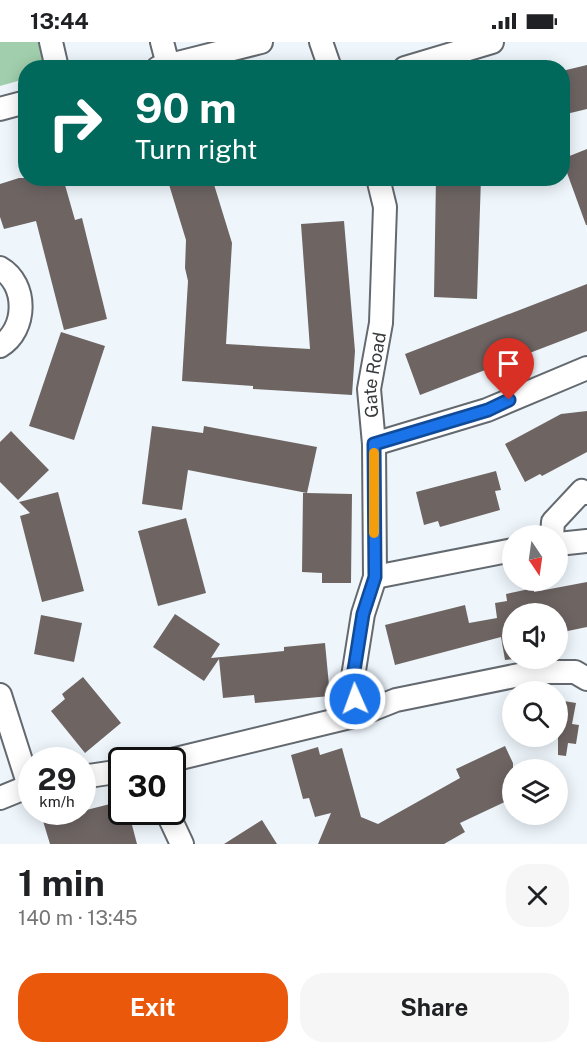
<!DOCTYPE html>
<meta charset="utf-8">
<style>
:root{--surface:#fff;--page:#f6f6f6;--text:#202124;--muted:#757577;--accent:#ea580c}
body{margin:0;font-family:"Public Sans",sans-serif;background:var(--page);color:var(--text);height:100vh;display:flex;flex-direction:column;font-size:22px;white-space:nowrap}
*{box-sizing:border-box;margin:0}
p{font-size:20px;color:var(--muted)}
.icon{flex:none;width:33px;height:33px;fill:none;stroke:currentColor;stroke-width:2;stroke-linecap:round;stroke-linejoin:round}
.map{position:relative;height:802px;overflow:hidden}
.drawer{display:flex;flex-direction:column;background:var(--surface);flex:1}
.drawer>*{flex:none}
.hud{position:absolute;left:18px;top:18px;width:552px;height:126px;border-radius:24px;box-shadow:0 3px 15px #0003;background:#00695c;color:#fff;overflow:hidden}
.needle{width:39px;rotate:167deg}
.tools{position:absolute;left:502px;top:483px;display:grid;gap:12px}
.tools a{display:grid;place-items:center;width:66px;height:66px;border-radius:50%;background:var(--surface);box-shadow:0 3px 15px #0003;font-size:30px}
.speed{position:absolute;left:18px;top:705px;display:flex;gap:12px;font-size:30px;font-weight:700;text-align:center}
.speed>*{display:grid;place-content:center;width:78px;height:78px;border-radius:50%;background:var(--surface);box-shadow:0 3px 15px #0003;line-height:1}
.speed small{font-size:15px;font-weight:400}
.speed .limit{border:3px solid #111;border-radius:9px;background:#fff;color:#111}
.pin{position:absolute;display:grid;place-items:center;width:51px;height:51px;color:#fff;margin:-62px -26px;border-radius:50% 50% 50% 0;rotate:-45deg;box-shadow:0 0 6px #0007}
.pin .icon{rotate:45deg}
.me{position:absolute;width:66px;margin:-33px;rotate:358deg;stroke-linejoin:round;filter:drop-shadow(0 0 4px #0008)}
.turn{display:flex;align-items:center;gap:21px;height:126px;padding:0 18px;font-size:27px}
.turn .icon{width:78px;height:78px;stroke-width:2.5}
.turn b{display:block;font-size:42px;line-height:51px}
.round{display:grid;place-items:center;flex:none;width:63px;height:63px;border-radius:24px;background:var(--page)}
.overview{display:flex;align-items:center;justify-content:space-between;height:102px;padding:0 18px}
h1{font-size:36px;font-weight:700;line-height:45px}
.action{display:flex;gap:12px;margin-top:auto;padding:12px 18px}
.action a{flex:1;height:69px;border-radius:24px;background:var(--accent);color:#fff;font-size:24px;font-weight:700;line-height:69px;text-align:center}
.action a+a{background:var(--page);color:var(--text)}
.status{display:flex;justify-content:space-between;align-items:center;height:42px;padding:0 30px;background:var(--surface);direction:ltr}
.status svg{height:16px;fill:currentColor}
.map>svg:first-child{display:block}
</style>
<div class="status"><b>13:44</b><svg viewBox="0 0 49 12"><path d="M0 12V9h3v3zM5 12V6h3v6zM10 12V3h3v9zM15 12V0h3v12zM26 1h20v11H26zM47 4h2v5h-2z"/></svg></div>
<div class="map">
<svg width="587" height="802" viewBox="0 0 587 802">
<rect width="100%" height="100%" fill="#eef6fc"/>
<path fill="#a1cfad" d="M 0,0 L 38,0 L 44,25 L 26,26 L 25,37 L 0,44 Z"/>
<path fill="#6e6563" d="M 587,23 L 587,67 L 562,73 L 562,29 Z
M 587,107 L 587,183 L 586,183 L 562,117 Z
M 19,136 L 63,136 L 75,178 L 82,176 L 107,277 L 64,288 L 36,179 L 4,187 L 0,175 L 0,142 Z
M 167,136 L 212,136 L 232,201 L 226,302 L 310,307 L 301,182 L 344,179 L 355,309 L 352,353 L 253,347 L 253,344 L 182,339 L 188,239 L 185,226 L 186,198 Z
M 436,136 L 481,136 L 477,257 L 434,255 Z
M 587,242 L 587,289 L 420,353 L 405,312 Z
M 61,290 L 105,304 L 74,398 L 29,384 Z
M 587,369 L 587,410 L 542,434 L 540,432 L 525,440 L 505,402 L 561,372 Z
M 152,384 L 203,391 L 204,384 L 317,405 L 307,451 L 352,452 L 351,541 L 322,541 L 322,531 L 302,530 L 303,451 L 307,451 L 188,428 L 182,468 L 142,462 Z
M 11,389 L 49,428 L 18,458 L 0,440 L 0,400 Z
M 496,429 L 501,448 L 495,449 L 500,468 L 440,485 L 438,479 L 424,483 L 416,450 Z
M 58,450 L 84,549 L 42,560 L 20,474 L 30,471 L 19,460 Z
M 186,476 L 206,551 L 158,564 L 138,489 Z
M 587,540 L 587,585 L 558,591 L 558,572 L 513,572 L 513,617 L 505,618 L 501,595 L 395,623 L 385,583 L 465,563 L 469,581 L 497,576 L 495,561 L 507,559 L 506,552 L 534,546 L 534,550 Z
M 175,572 L 220,602 L 211,616 L 284,609 L 284,605 L 325,601 L 330,654 L 255,661 L 254,653 L 223,656 L 219,617 L 204,639 L 153,605 Z
M 41,573 L 82,581 L 74,620 L 34,612 Z
M 83,635 L 121,681 L 85,711 L 51,669 L 65,657 L 62,652 Z
M 558,658 L 576,661 L 572,682 L 579,683 L 576,702 L 568,701 L 566,714 L 558,713 Z
M 505,704 L 513,721 L 513,756 L 460,781 L 465,790 L 444,802 L 318,802 L 331,771 L 315,775 L 309,756 L 303,757 L 291,713 L 318,705 L 320,713 L 342,706 L 361,775 L 378,782 L 460,736 L 456,727 Z
M 114,761 L 116,767 L 122,765 L 122,770 L 154,770 L 155,776 L 132,783 L 137,802 L 50,802 L 43,779 Z
M 262,778 L 277,802 L 224,802 Z"/>
<g fill="none" stroke-linecap="round" stroke-linejoin="round">
<g stroke="#63696f" stroke-width="26">
<g id="minor">
<path d="M 51,0 L 57,26"/>
<path d="M 162,0 L 168,23"/>
<path d="M 321,0 L 330,26"/>
<path d="M 158,26 L 261,0"/>
<path d="M 405,26 L 492,0"/>
<path d="M 0,67 L 26,60"/>
<path d="M 0,226 C 28,242 27,288 0,304"/>
<path d="M 374,402 L 487,368 L 587,326"/>
<path d="M 552,494 L 553,480 L 582,449 L 587,451"/>
<path d="M 558,502 L 587,499"/>
<path d="M 375,535 L 513,508"/>
<path d="M 0,653 L 29,744"/>
<path id="s1" d="M 358,673 L 352,641 L 363,572 L 375,535 L 374,402 L 369,347 L 381,281 L 385,165 L 378,136"/>
<path d="M 172,718 L 358,673 L 396,658 L 534,630 L 575,630 L 587,637"/>
<path d="M 82,735 L 122,729"/>
<path d="M 0,756 L 32,743"/>
<path d="M 167,770 L 182,802"/>
</g>
</g>
<use href="#minor" stroke="#fff" stroke-width="22"/>
</g>
<g fill="none" stroke-linecap="round" stroke-linejoin="round">
<g stroke="#114b97" stroke-width="15">
<path id="route" d="M 355,657 L 352,641 L 363,572 L 375,535 L 374,402 L 488,368 L 509,358"/>
</g>
<use href="#route" stroke="#1a73e8" stroke-width="10"/>
<path stroke="#f59e0b" stroke-width="10" d="M 374,411 L 374,491"/>
</g>
<g text-anchor="middle" dominant-baseline="central" stroke-width="6" stroke-linejoin="round" paint-order="stroke">
<g font-size="18" fill="#373a3c" stroke="#fff">
<text stroke="none"><textPath href="#s1" startOffset="344">Gate Road</textPath></text>
</g>
</g>
</svg>
<div class="tools">
<a><svg class="needle" viewBox="-14 -14 28 28"><path d="M0-13l5 13h-10z" fill="#e53935"/><path d="M0 13l5-13h-10z" fill="#757577"/></svg></a>
<a><svg class="icon" aria-label="sound" viewBox="0 0 24 24"><path d="M4 9h4l5-4v14l-5-4H4zM17 9q2 3 0 6"/></svg></a>
<a><svg class="icon" aria-label="search" viewBox="0 0 24 24"><circle cx="10" cy="10" r="6"/><path d="M15 15l6 6"/></svg></a>
<a><svg class="icon" aria-label="layers" viewBox="0 0 24 24"><path d="M12 4l9 5-9 5-9-5zM3 14l9 5 9-5"/></svg></a>
</div>
<div class="speed"><div>29<small>km/h</small></div><div class="limit">30</div></div>
<div class="pin" style="left:509px;top:358px;background:#d93025"><svg class="icon" aria-label="arrive" viewBox="0 0 24 24"><path d="M6 21V4h12l-3 4 3 4H6"/></svg></div>
<svg class="me" style="left:355px;top:657px" viewBox="-20 -20 40 40"><circle r="17" fill="#1a73e8" stroke="#fff" stroke-width="3"/><path d="M0-11L8 9 0 5-8 9z" fill="#fff"/></svg>
<div class="hud">
<div class="turn"><svg class="icon" aria-label="right" viewBox="0 0 24 24"><path d="M7 20v-9h11M14 6l5 5-5 5"/></svg><div><b>90 m</b>Turn right</div></div>
</div>
</div>
<section class="drawer">
<div class="overview"><div><h1>1 min</h1><p>140 m · 13:45</p></div><a class="round"><svg class="icon" aria-label="close" viewBox="0 0 24 24"><path d="M6 6l12 12M18 6L6 18"/></svg></a></div>
<div class="action"><a>Exit</a><a>Share</a></div>
</section>
